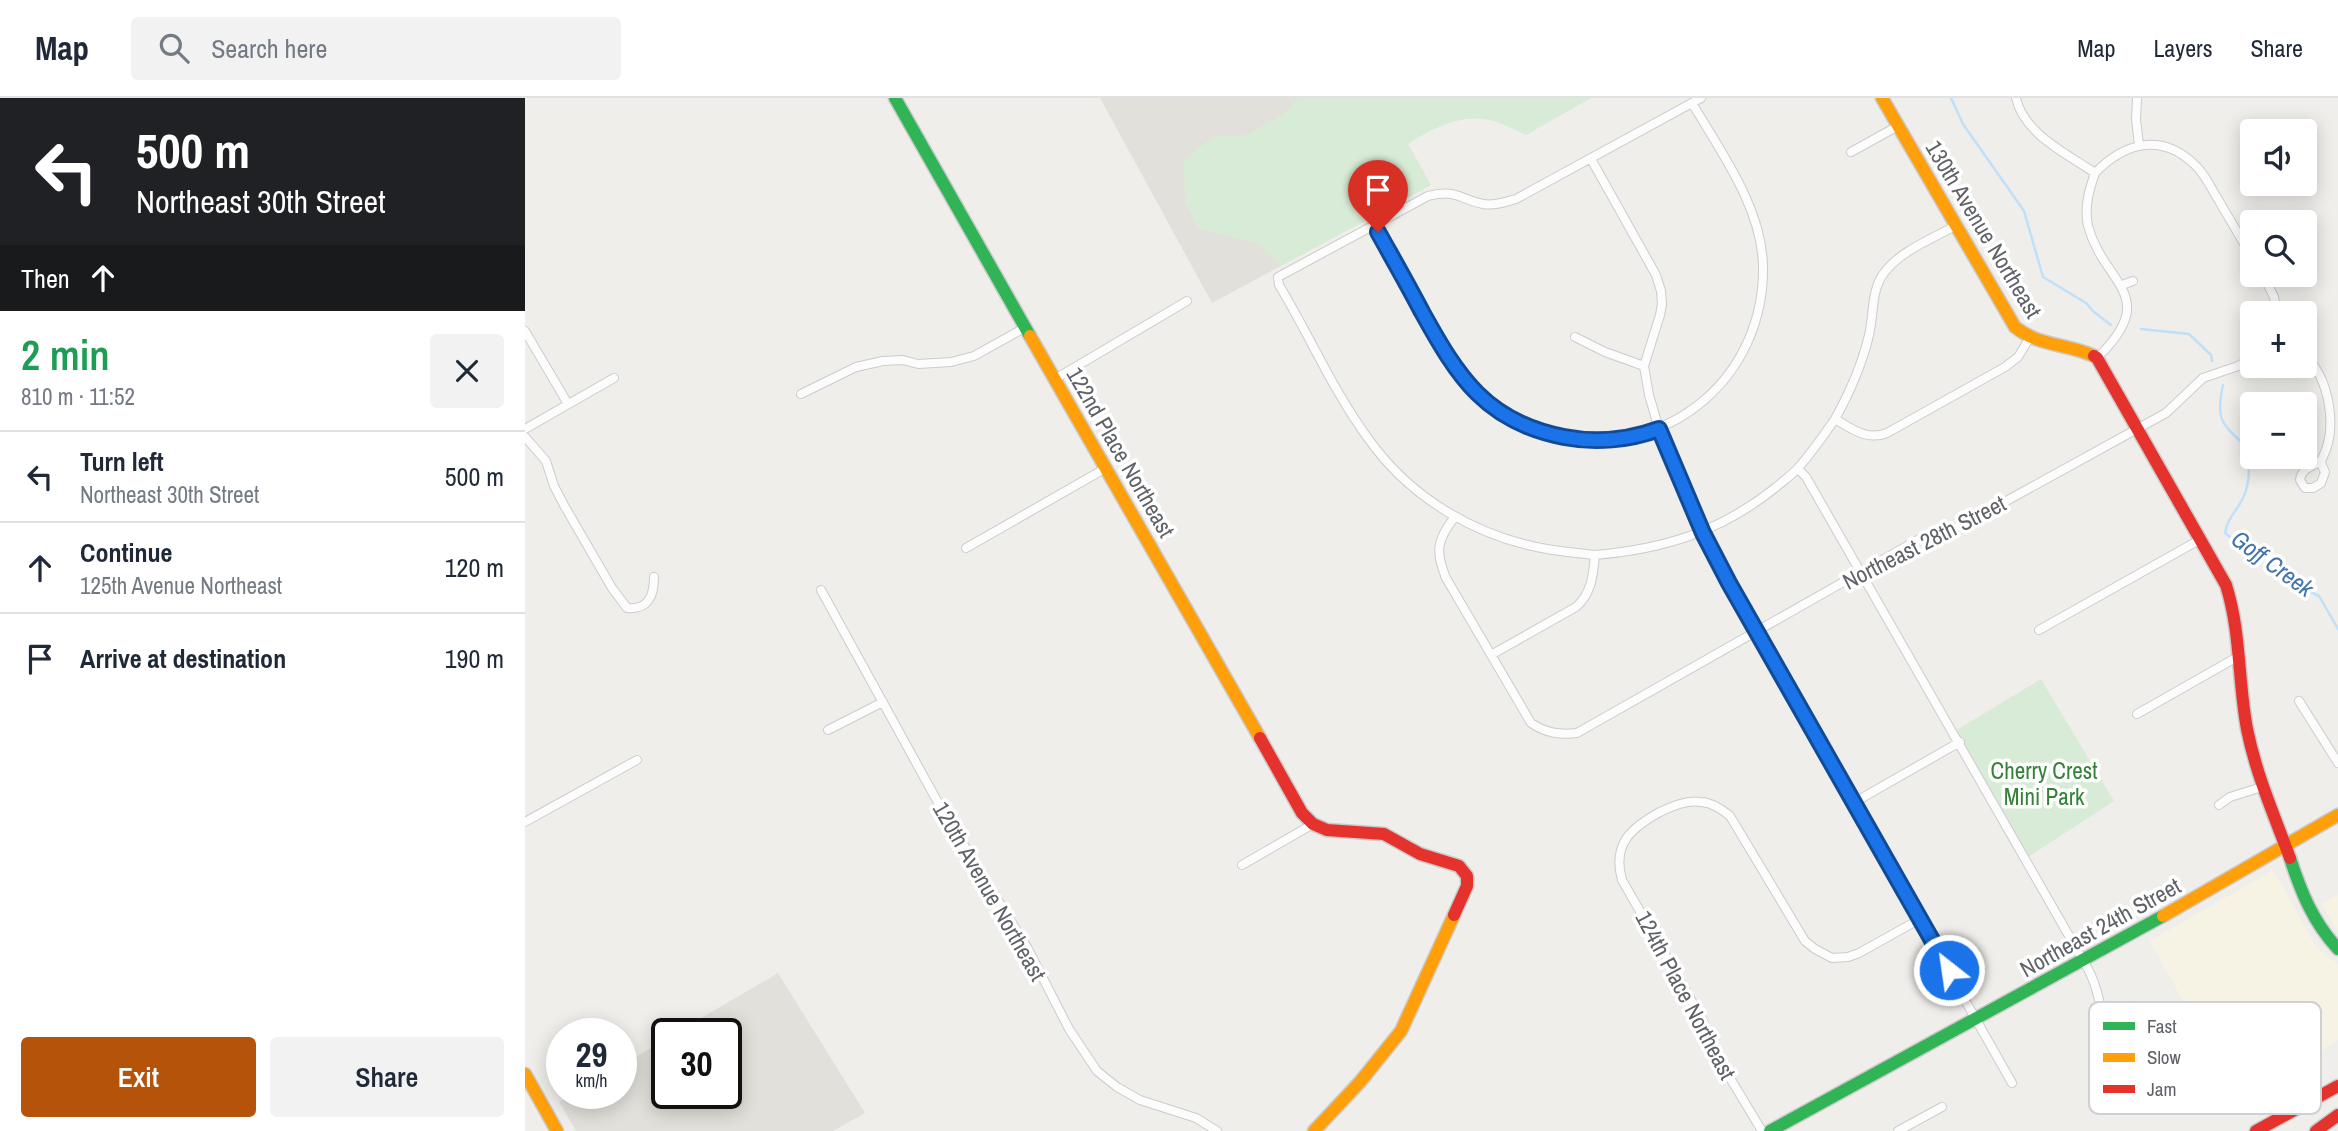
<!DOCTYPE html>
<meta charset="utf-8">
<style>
:root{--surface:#fff;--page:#f2f2f3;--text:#1f2937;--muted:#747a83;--line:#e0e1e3;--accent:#b45309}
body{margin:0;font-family:"Archivo Narrow",sans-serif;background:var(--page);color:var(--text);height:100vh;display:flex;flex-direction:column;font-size:26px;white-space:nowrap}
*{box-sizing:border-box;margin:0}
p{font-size:23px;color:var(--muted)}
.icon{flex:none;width:38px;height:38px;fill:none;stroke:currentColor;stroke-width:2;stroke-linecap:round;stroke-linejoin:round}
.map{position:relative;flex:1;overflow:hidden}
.side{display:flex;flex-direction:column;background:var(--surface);width:525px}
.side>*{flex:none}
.top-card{background:#202124;color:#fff;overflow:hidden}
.controls{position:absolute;left:1715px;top:21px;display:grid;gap:14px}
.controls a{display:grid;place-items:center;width:77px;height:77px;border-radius:7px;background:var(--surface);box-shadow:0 4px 18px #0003;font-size:35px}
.speed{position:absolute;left:21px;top:920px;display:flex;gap:14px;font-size:35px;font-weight:700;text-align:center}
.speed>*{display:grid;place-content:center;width:91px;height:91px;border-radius:50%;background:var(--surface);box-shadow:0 4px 18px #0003;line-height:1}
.speed small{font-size:18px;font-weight:400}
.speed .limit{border:4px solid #111;border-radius:10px;background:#fff;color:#111}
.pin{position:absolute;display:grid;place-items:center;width:60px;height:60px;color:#fff;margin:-72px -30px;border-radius:50% 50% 50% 0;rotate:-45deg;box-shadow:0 0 7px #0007}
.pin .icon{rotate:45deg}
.me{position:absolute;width:77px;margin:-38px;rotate:330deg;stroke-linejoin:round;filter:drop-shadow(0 0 5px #0008)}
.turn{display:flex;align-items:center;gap:24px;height:147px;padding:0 21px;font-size:32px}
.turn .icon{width:91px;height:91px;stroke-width:2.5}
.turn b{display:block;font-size:49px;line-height:60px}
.then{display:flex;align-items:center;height:66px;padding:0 21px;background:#0003;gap:14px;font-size:26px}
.round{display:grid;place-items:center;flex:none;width:74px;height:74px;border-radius:7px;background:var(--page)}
.summary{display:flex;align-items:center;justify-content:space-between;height:119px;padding:0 21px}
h1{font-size:42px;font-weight:600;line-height:52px;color:#1e9e55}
.cta{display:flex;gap:14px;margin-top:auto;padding:14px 21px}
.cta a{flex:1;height:80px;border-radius:7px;background:var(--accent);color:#fff;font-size:28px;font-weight:600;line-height:80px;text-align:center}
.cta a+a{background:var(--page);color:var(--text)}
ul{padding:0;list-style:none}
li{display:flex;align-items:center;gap:21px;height:91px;padding:0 21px;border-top:2px solid var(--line)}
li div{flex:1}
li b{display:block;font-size:26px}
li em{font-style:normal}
header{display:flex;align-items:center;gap:42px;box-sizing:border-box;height:98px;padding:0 35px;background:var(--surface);border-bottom:2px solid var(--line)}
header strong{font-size:33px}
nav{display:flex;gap:38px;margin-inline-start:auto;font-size:24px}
.search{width:490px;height:63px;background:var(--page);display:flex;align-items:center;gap:18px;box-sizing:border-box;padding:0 24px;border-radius:7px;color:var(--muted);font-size:26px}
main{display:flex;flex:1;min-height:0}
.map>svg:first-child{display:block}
</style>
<header>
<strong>Map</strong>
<div class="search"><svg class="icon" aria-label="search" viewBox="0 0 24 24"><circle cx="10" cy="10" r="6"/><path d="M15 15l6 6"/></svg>Search here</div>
<nav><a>Map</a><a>Layers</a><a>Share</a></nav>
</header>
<main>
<section class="side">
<div class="top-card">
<div class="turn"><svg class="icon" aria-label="left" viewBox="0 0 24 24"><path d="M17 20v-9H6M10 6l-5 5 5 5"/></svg><div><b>500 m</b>Northeast 30th Street</div></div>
<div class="then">Then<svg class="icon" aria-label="ahead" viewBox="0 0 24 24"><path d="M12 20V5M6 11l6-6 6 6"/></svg></div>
</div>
<div class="summary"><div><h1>2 min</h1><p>810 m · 11:52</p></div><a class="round"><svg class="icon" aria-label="close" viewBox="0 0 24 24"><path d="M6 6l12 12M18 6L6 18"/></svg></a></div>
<ul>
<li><svg class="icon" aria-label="left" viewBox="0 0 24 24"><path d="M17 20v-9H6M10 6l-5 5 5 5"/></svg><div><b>Turn left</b><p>Northeast 30th Street</p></div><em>500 m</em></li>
<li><svg class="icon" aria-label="ahead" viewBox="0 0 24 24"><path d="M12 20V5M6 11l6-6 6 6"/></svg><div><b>Continue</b><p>125th Avenue Northeast</p></div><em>120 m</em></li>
<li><svg class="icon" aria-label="arrive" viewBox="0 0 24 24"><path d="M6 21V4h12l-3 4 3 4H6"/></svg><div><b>Arrive at destination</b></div><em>190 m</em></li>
</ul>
<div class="cta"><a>Exit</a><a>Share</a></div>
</section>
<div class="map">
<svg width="1813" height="1033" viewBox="0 0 1813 1033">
<rect width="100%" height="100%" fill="#efeeea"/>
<path fill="#f7f3e4" d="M 1748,772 L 1791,849 L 1813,866 L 1813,942 L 1762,976 L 1707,991 L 1625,843 Z
M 1813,797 L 1813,834 L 1797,806 Z"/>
<path fill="#e2e0da" d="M 575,0 L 857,0 L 906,87 L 687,205 Z
M 253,875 L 340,1015 L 308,1033 L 51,1033 L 34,1004 L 48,996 L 96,996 L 96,967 L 142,941 L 142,996 L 201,996 L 201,936 L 149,936 Z"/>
<path fill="#d8ebd6" d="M 773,0 L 1066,0 L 1001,37 C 990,32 977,25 965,22 C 935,16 908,30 883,46 L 906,87 L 756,168 L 735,146 L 673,130 L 660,103 L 659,62 L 688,39 L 722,37 L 760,15 Z
M 1516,581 L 1589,703 L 1503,759 L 1430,633 Z"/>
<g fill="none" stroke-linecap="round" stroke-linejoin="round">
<path stroke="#bfe0f9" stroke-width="2.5" d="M 1426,0 L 1438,26 L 1499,113 L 1518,179 L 1561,205 L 1569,214 L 1586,227
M 1616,231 L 1664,236 L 1686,257 L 1687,263
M 1698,287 C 1690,323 1697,326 1723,350 C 1724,368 1726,383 1718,400 C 1711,415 1703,418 1700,435 L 1716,447 L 1737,456 L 1767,485 L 1794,498 L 1813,531"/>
<g stroke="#cbcccc" stroke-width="10">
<path id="street" d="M 1491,0 C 1499,36 1541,55 1570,75 C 1564,92 1559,110 1563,128 C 1579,187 1637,197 1572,260
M 1612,0 L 1611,21 L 1614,47
M 1326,54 L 1373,28
M 1066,61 L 1131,177 L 1136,193 L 1137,206 L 1135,217 L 1119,268 L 1124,297 L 1134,331 L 1178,434 L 1231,534 L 1487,985
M 1570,75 C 1599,45 1636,34 1670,67 C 1679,75 1685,88 1691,98 C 1703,118 1715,139 1727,159
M 849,127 C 863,153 878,179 893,205 C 915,245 934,283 971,311 C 990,326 1015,334 1039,339 C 1146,359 1240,277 1238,168 C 1237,110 1196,54 1167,5
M 1738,177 L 1749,199 L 1752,215
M 1597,187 L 1608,183
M 0,233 L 43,306
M 1050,239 L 1080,254 L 1119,268
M 1780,257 C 1805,282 1813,330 1797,361 C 1789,370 1777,368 1775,382 L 1780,390 L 1788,390 L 1796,385 L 1800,374 L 1795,363
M 530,281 L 662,203
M 276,296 L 331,269 L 358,263 L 378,262 L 393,266 L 426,264 L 449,258 L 501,229
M 1310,321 C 1325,294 1337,267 1344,237 C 1349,216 1346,192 1359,175 C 1375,153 1407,141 1430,128
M 0,331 L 89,280
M 0,339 L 21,363 L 29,388 L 40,409 L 87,490 L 102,510 C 124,512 129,497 129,479
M 1273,371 L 1281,379 L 1563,871 C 1581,904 1567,920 1604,946
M 929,420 C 912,442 910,453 921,480 L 1006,625 C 1021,635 1034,637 1052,635 L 1396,440 L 1436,428 L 1641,315 L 1678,280 L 1713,268 L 1727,260
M 441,450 L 581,370
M 1070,457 C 1054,455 1038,454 1022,451 C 952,439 887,401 845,343 C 809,295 785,238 754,187 L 753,179 L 903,98 C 933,91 933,101 958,106 C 969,108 980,104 991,101 L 1176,0
M 296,492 L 416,710 L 503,851 L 544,931 L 572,973 L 592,989 L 615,1002 L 671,1020 L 692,1033
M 1514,532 L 1676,441
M 966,557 L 1051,509 C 1067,495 1068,477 1070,457 C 1139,451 1195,434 1250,390 C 1258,383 1267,377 1274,369 C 1287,354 1299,337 1310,321 C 1327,331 1342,343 1362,335 L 1480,269 L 1493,259 L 1504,241
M 1774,603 L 1813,665
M 1612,616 L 1714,558
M 303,632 L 358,604
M 1328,705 L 1435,644
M 1694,707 L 1705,699 L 1737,689
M 0,724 L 112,662
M 717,767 L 788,726
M1602 953a14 14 0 1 1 28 0a14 14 0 1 1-28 0Z
M 1237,1033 L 1199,970 L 1177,921 L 1097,782 C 1087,746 1106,730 1135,714 C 1148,708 1161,702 1176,704 C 1188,705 1196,711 1205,718 L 1280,843 L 1290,851 L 1307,860 L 1323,859 L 1334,855 L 1395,821
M 1373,1033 L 1417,1009"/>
</g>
<g stroke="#cacacb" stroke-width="15">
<path id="fast" d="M 370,0 L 505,238
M 1765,760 C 1776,794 1788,824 1813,851
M 1245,1033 L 1638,818"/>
</g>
<g stroke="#cacacb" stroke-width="15">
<path id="slow" d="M 1357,0 L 1490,229 C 1515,249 1541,245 1569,258
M 505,238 L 735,640
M 1638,818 L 1813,717
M 0,976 L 32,1033
M 789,1033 L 835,984 L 876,933 L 929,817"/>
</g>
<g stroke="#cacacb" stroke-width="15">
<path id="jam" d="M 1569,258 L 1572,260 L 1701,487 C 1716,534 1713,584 1722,631 C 1731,676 1749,717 1765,760
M 735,640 L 777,715 L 788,726 L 802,732 L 859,736 L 895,756 L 934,768 L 942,778 L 942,788 L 929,817
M 1731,1033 L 1813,988
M 1791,1033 L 1813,1017"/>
</g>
<use href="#street" stroke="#fdfcfc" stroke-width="8"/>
<use href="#fast" stroke="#30b455" stroke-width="12"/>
<use href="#slow" stroke="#ff9f0a" stroke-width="12"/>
<use href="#jam" stroke="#e5322d" stroke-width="12"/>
</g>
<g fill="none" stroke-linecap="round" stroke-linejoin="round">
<g stroke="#114b97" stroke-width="18">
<path id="route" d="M 853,134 C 868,161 883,187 897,214 C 933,279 961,324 1039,339 C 1070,345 1104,342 1134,331 L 1178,435 L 1204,485 L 1424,872"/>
</g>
<use href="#route" stroke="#1a73e8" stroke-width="12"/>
</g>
<g text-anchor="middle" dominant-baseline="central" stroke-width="7" stroke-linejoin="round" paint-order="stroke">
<g font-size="23" fill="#5f6368" stroke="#fff">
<text transform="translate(1459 131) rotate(59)">130th Avenue Northeast</text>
<text transform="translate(596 354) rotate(60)">122nd Place Northeast</text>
<text transform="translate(1399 444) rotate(-27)">Northeast 28th Street</text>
<text transform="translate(465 793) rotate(60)">120th Avenue Northeast</text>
<text transform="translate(1575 829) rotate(-29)">Northeast 24th Street</text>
<text transform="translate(1161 897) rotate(62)">124th Place Northeast</text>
</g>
<g font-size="23" fill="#348238" stroke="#fff">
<text x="1519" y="672">Cherry Crest<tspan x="1519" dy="26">Mini Park</tspan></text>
</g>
<g font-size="24" font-style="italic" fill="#4174aa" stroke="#fff">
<text transform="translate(1748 465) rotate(36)">Goff Creek</text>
</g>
</g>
<rect x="1564" y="904" width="232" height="112" rx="10" fill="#fff" stroke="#cfd0d2" stroke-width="2"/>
<rect x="1578" y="924" width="32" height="8" fill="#30b455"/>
<rect x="1578" y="955" width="32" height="9" fill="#ff9f0a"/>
<rect x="1578" y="987" width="32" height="8" fill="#e5322d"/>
<g font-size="19" fill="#5f6368">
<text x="1622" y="935">Fast</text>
<text x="1622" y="966">Slow</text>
<text x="1622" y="998">Jam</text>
</g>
</svg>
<div class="controls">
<a><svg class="icon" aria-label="sound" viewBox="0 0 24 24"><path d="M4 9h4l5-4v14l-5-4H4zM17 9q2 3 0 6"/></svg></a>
<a><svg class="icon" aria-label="search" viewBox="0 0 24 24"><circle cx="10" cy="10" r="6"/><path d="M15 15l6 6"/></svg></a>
<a>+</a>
<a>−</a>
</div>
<div class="speed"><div>29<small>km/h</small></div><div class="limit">30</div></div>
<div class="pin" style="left:853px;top:134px;background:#d93025"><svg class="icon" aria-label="arrive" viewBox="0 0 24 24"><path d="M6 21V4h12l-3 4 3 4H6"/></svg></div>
<svg class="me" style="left:1424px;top:872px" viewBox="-20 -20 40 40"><circle r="17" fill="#1a73e8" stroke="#fff" stroke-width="3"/><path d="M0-11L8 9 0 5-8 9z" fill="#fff"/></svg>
</div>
</main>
